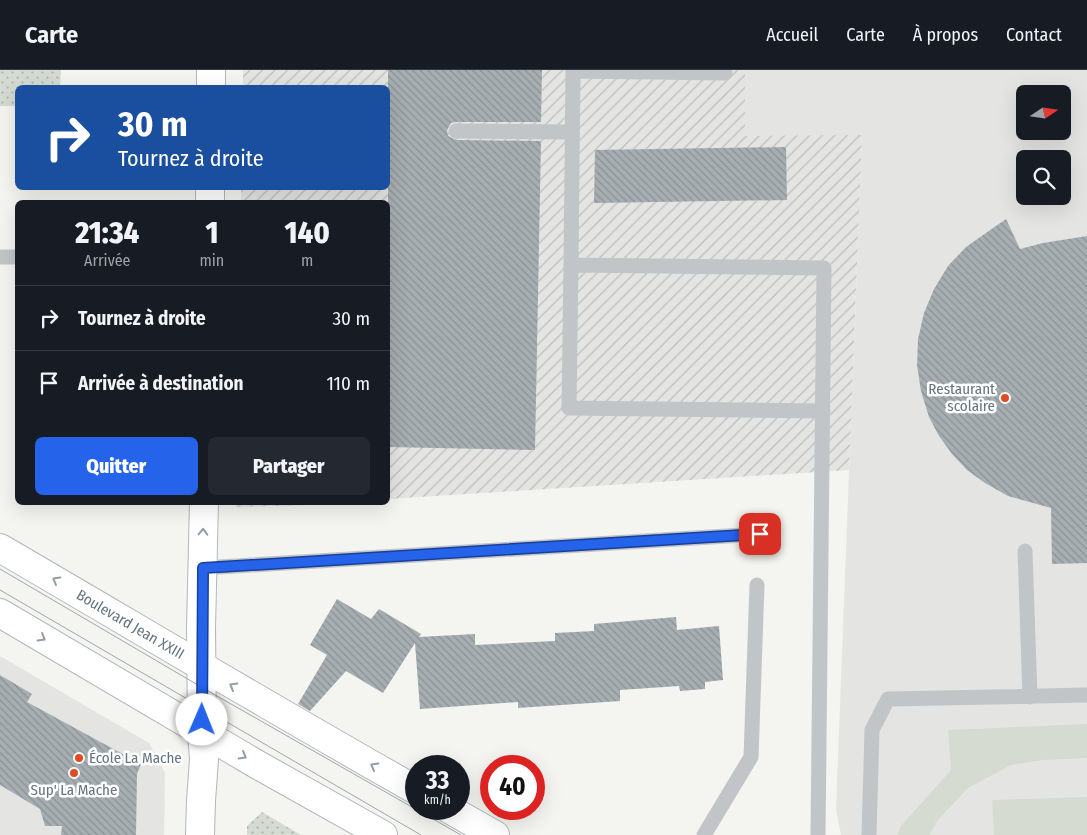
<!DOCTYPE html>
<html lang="fr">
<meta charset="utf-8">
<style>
:root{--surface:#171b24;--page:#242831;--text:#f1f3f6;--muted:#9ea1a6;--line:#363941;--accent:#2563eb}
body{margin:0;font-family:"Fira Sans Condensed",sans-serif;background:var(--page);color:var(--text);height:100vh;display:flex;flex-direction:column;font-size:19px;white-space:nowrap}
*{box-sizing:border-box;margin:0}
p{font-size:16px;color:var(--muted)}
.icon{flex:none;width:28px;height:28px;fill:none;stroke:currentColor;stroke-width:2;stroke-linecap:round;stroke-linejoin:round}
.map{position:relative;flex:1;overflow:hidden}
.side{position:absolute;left:15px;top:130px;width:375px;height:305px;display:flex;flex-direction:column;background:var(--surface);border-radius:8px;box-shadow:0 5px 20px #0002}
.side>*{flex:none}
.top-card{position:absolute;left:15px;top:15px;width:375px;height:105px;border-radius:8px;box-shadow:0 5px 20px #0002;background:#1a4fa0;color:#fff;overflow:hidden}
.needle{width:32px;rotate:77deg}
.fabs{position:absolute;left:1016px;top:15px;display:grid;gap:10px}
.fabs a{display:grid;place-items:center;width:55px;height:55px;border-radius:8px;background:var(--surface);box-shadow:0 5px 20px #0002;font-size:25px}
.speed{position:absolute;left:405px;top:685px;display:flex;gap:10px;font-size:25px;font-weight:700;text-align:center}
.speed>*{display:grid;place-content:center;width:65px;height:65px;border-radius:50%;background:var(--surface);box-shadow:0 5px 20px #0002;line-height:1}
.speed small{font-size:12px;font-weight:400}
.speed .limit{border:8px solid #d22;background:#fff;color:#111}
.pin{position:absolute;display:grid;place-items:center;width:42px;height:42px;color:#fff;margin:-21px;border-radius:10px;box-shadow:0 2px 8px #0006}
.me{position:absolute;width:55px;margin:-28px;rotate:1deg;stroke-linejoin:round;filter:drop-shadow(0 0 4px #0008)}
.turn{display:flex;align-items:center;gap:18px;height:105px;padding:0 20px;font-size:22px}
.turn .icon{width:65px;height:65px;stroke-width:2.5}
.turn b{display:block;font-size:35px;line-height:42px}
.eta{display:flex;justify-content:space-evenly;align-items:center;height:85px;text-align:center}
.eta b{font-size:30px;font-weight:800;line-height:35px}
.action{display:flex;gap:10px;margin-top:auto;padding:10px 20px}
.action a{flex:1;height:58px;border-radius:8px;background:var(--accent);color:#fff;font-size:20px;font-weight:800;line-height:58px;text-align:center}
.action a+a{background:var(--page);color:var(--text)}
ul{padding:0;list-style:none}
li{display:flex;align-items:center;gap:15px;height:65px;padding:0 20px;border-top:1px solid var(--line)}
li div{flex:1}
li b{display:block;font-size:19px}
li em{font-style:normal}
header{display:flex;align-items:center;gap:30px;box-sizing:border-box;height:70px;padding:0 25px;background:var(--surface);border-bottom:1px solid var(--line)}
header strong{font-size:24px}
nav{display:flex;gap:28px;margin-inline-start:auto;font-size:18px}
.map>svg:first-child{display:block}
</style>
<header>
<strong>Carte</strong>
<nav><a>Accueil</a><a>Carte</a><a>À propos</a><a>Contact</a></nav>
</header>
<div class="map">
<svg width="1087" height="765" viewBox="0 0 1087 765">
<defs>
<pattern id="industrial-furrows" width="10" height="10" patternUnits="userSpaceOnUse" patternTransform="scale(1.25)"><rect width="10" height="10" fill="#e4e5e3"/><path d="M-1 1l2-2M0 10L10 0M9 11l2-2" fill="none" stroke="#bcbebd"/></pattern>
<pattern id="park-dots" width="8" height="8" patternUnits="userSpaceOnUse" patternTransform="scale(1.25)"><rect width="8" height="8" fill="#d5dbd1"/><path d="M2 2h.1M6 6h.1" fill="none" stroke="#b0b6af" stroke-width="1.8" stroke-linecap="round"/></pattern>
<pattern id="building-back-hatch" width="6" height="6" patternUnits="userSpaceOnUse" patternTransform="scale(1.25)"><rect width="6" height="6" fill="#a6aeb2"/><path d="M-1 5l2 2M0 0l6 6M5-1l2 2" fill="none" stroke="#8b9296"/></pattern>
</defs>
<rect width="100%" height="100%" fill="#f4f4f0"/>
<path fill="#e4e5e3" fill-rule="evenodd" d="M 745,0 L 1087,0 L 1087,765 L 841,765 L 836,740 L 862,66 L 745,66 ZM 1025,24 L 1062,24 L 1062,61 L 1025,61 ZM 1025,89 L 1062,89 L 1062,126 L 1025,126 Z
M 0,586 L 149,673 L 165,703 L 164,765 L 0,765 Z"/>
<path fill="url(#industrial-furrows)" d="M 243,0 L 745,0 L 745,66 L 862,65 L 849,400 L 388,429 L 388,132 L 241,132 L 241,118 L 388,118 L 388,18 L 243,17 Z
M 236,433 L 313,432 L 313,435 L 236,437 Z"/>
<path fill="url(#park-dots)" d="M 0,0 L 61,0 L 60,17 L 18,18 L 17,36 L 0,36 Z
M 262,742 L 301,765 L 247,765 L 247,756 Z"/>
<path fill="#d5dbd1" d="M 1087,654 L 1087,688 L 1043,690 L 1011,695 L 968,718 L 936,752 L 930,765 L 898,765 L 900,757 L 951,700 L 948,660 Z
M 1087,727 L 1087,765 L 994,765 L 992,730 Z"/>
<path fill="url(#building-back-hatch)" d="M 388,0 L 542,0 L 541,52 L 456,52 L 451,53 L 447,60 L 448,66 L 456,70 L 541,71 L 535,380 L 388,377 Z
M 786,77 L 787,130 L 594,133 L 595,80 Z
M 1006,149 L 1020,179 L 1043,173 L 1087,166 L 1087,493 L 1052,494 L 1051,438 L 1008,426 L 985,413 L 967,400 L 952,384 L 939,366 L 929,347 L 921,321 L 917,295 L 918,269 L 924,243 L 934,219 L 948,196 L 966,177 Z
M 337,529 L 371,549 L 379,539 L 421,564 L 419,567 L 475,564 L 475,575 L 555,571 L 555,563 L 594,561 L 594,554 L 676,547 L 677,560 L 719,556 L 723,610 L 705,612 L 705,619 L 680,621 L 679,616 L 620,620 L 620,631 L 518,638 L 518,632 L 420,639 L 415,573 L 383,623 L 346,601 L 310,641 L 298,634 L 327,585 L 310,575 Z
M 0,605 L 32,624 L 27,632 L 141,694 L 137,704 L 136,765 L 61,765 L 62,756 L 45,756 L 40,739 L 0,715 Z"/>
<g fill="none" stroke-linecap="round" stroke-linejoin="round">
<g stroke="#b1b7ba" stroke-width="30">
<g id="secondary">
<path d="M 211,18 L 211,0"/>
<path d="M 210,132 L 210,118"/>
<path id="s1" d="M 0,478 C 139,559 276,641 416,720"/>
<path d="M 0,543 L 258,695 L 383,765"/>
<path d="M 449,739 L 495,765"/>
<path d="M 200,765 L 201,731 L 204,689 L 202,662 L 201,558 L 204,432"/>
</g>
</g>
<path stroke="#c1c5c8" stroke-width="15" d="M 573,1 L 725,3
M 456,61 L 572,62
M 0,187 L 18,187
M 571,195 L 573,0
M 1025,481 L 1030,627
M 203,498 L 760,464
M 704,765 L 751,687 L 757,515
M 818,765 L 824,198 L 571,195 L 569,338 L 823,341
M 869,765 L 872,660 L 888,629 L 1087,625"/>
<use href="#secondary" stroke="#fff" stroke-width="28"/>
<path stroke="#a0a6ab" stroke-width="1" d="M 0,499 L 203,618 L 461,765
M 0,520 L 421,765"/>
</g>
<defs><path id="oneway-chevron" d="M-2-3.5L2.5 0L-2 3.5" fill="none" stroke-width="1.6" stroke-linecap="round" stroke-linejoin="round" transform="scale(1.25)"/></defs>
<g stroke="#929ea6">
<use href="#oneway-chevron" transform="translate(203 462) rotate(-89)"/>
<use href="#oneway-chevron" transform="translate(56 510) rotate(-150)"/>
<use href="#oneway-chevron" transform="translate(42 568) rotate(30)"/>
<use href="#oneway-chevron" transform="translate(233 616) rotate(-150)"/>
<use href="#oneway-chevron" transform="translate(243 686) rotate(30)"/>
<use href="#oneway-chevron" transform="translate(374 696) rotate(-150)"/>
</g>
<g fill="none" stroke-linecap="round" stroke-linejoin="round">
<g stroke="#184099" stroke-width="12">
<path id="route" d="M 202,650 L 203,498 L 760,464"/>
</g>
<use href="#route" stroke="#2563eb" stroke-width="9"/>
</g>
<g fill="#df4c24" stroke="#fff" stroke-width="2">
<circle cx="1005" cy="328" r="5"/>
<circle cx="79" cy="688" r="5"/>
<circle cx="74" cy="703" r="5"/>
</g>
<g text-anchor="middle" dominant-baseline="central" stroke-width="5" stroke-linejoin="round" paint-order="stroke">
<g font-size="15" fill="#637480" stroke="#fff" text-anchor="end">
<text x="995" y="319">Restaurant<tspan x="995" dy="17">scolaire</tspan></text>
<text x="89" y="688" text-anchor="start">École La Mache</text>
<text x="74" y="720" text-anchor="middle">Sup' La Mache</text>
</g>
<g font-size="15" fill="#637480" stroke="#fff">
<text stroke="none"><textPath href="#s1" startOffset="151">Boulevard Jean XXIII</textPath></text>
</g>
</g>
</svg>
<div class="fabs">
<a><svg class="needle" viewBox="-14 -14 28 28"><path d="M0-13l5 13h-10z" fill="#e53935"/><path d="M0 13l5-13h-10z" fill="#9ea1a6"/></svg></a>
<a><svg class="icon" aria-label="search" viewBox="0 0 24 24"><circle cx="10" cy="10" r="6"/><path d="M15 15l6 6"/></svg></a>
</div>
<div class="speed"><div>33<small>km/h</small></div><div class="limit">40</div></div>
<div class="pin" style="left:760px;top:464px;background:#d93025"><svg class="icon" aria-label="arrive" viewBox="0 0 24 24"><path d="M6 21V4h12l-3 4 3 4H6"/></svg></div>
<svg class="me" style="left:202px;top:650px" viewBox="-20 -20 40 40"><circle r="19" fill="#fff"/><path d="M0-13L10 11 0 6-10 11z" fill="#2563eb"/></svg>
<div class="top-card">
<div class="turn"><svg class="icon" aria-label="right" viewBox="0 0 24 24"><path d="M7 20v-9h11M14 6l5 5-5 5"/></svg><div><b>30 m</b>Tournez à droite</div></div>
</div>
<section class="side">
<div class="eta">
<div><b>21:34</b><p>Arrivée</p></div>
<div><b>1</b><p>min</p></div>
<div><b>140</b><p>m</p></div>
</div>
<ul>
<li><svg class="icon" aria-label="right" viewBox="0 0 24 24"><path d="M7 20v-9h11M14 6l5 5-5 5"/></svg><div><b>Tournez à droite</b></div><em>30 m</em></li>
<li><svg class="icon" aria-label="arrive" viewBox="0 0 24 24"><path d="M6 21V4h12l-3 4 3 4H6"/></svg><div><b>Arrivée à destination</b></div><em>110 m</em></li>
</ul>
<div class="action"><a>Quitter</a><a>Partager</a></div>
</section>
</div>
